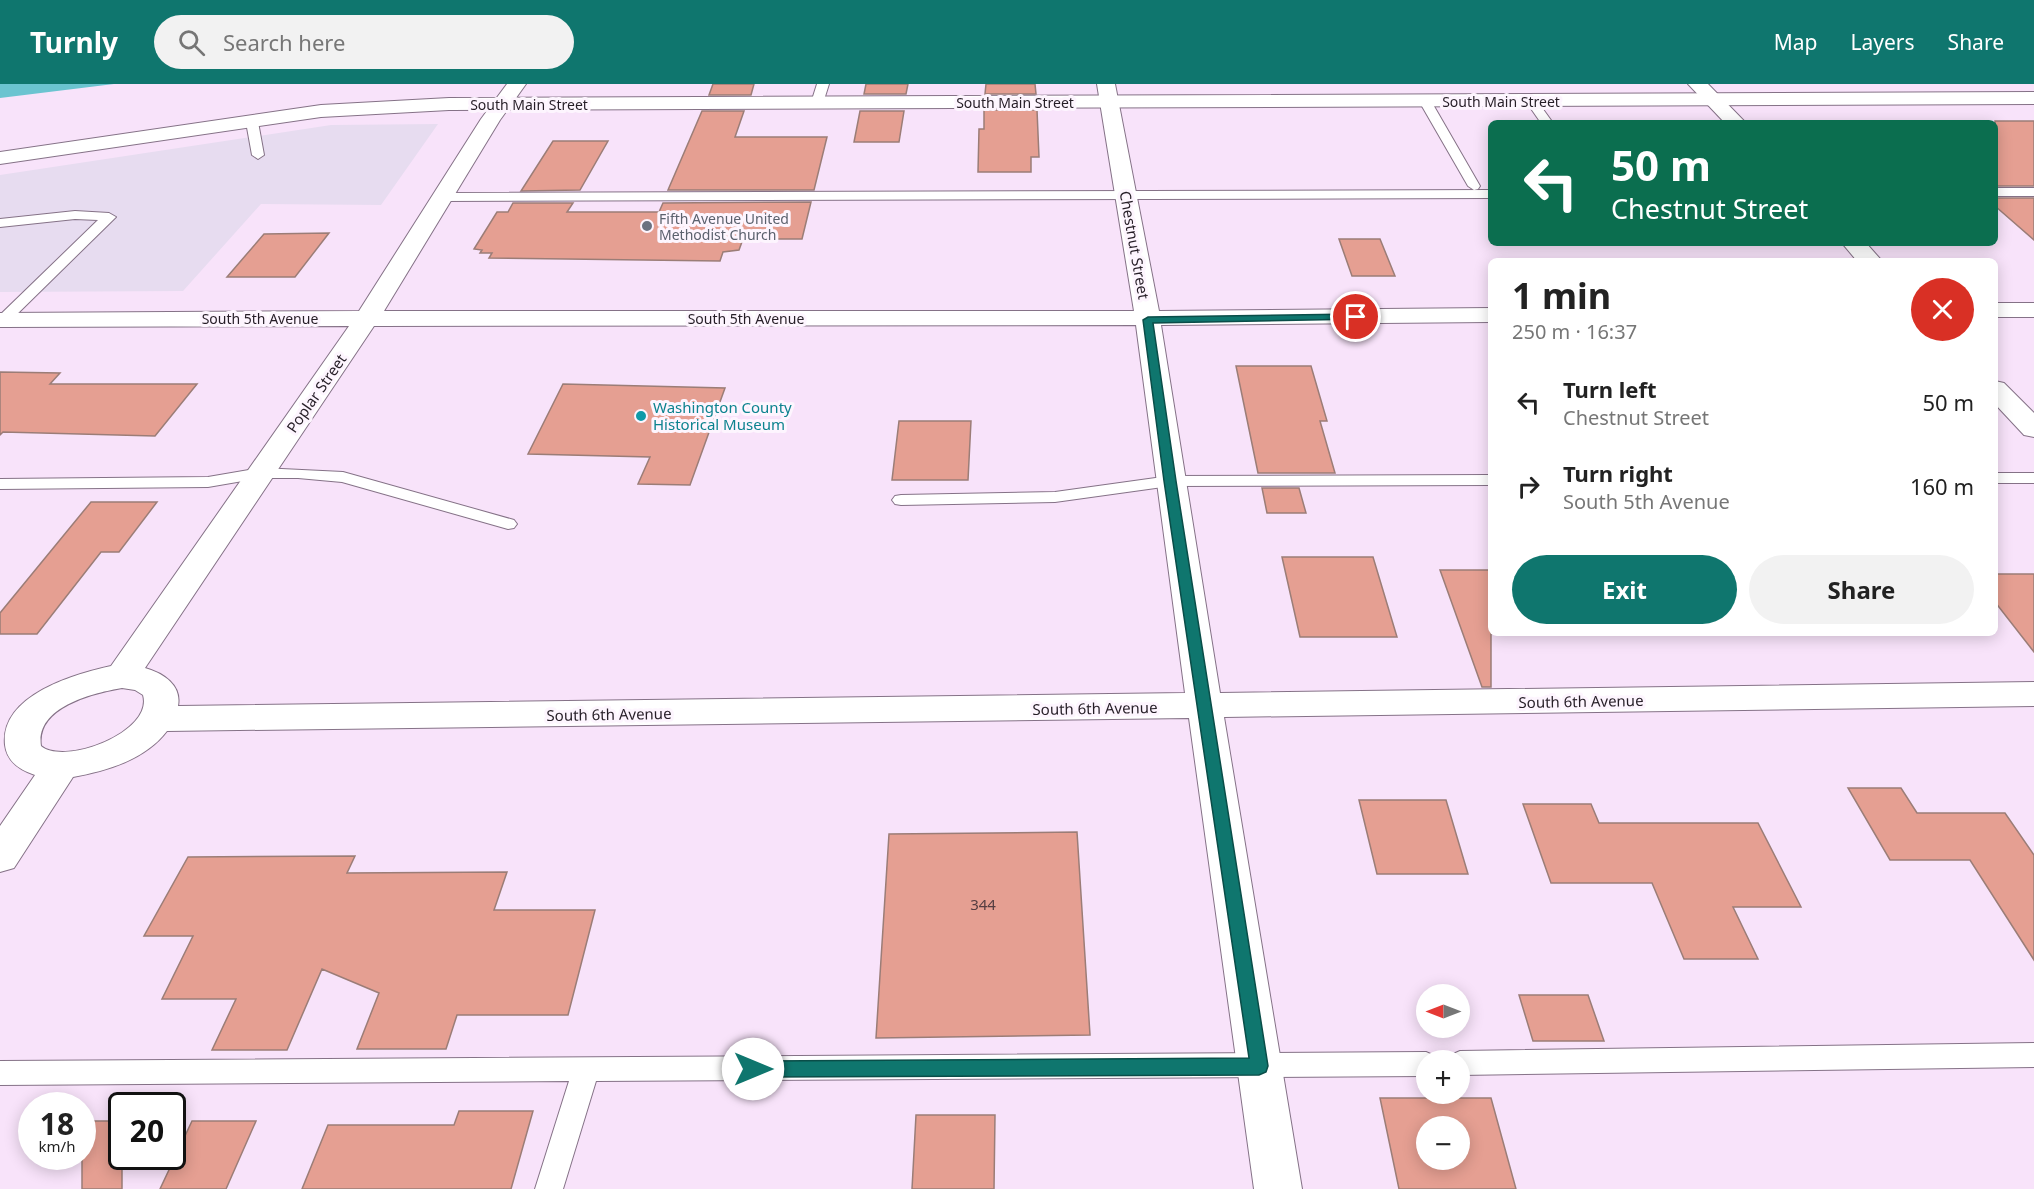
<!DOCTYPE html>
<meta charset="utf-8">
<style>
:root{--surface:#fff;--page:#f2f2f2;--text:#222;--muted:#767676;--accent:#0f766e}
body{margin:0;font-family:"Noto Sans",sans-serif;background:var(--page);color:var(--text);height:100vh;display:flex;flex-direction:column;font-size:22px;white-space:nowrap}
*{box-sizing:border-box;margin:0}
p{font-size:20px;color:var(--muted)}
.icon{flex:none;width:33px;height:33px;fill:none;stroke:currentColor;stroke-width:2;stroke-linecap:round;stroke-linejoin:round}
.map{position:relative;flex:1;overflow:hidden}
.panel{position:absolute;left:1488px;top:174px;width:510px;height:378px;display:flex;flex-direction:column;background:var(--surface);border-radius:9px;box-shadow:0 3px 15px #0003}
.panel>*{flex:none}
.guide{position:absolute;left:1488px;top:36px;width:510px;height:126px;border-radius:9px;box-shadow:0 3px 15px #0003;background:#0b6e4f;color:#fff;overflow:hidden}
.needle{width:39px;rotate:270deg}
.tools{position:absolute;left:1416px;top:900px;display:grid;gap:12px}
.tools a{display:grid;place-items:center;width:54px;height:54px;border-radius:50%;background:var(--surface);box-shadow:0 3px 15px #0003;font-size:30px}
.speed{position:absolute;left:18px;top:1008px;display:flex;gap:12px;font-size:30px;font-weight:700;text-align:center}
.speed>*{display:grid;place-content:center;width:78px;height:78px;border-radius:50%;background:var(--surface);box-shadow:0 3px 15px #0003;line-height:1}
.speed small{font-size:15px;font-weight:400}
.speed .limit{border:3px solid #111;border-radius:9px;background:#fff;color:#111}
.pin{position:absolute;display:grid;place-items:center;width:51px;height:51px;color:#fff;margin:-26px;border:3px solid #fff;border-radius:50%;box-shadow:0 2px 6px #0007}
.me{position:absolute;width:66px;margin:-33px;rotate:90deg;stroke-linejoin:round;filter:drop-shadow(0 0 4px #0008)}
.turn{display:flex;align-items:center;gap:21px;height:126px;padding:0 24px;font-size:27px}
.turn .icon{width:78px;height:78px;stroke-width:2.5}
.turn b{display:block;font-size:42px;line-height:51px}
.round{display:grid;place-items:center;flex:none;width:63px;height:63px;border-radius:32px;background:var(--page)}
.headline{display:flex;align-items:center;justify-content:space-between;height:102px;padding:0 24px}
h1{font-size:36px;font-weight:700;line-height:45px}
.button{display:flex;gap:12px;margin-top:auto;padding:12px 24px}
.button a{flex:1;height:69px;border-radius:36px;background:var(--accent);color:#fff;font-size:24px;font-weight:700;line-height:69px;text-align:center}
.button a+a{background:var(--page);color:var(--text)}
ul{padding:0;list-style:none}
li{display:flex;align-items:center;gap:18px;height:84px;padding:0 24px}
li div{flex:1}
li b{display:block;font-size:22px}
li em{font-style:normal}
header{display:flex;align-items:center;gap:36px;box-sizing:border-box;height:84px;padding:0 30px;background:var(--accent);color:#fff}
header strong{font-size:28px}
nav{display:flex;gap:33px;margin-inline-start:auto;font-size:21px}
.search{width:420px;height:54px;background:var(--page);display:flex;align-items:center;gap:15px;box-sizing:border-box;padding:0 21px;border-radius:33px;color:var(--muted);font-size:22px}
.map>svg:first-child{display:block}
</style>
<header>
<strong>Turnly</strong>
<div class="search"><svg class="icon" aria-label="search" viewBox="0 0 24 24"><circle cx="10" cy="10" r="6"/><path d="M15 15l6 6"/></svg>Search here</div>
<nav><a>Map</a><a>Layers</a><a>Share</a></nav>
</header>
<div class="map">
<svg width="2034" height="1105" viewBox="0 0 2034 1105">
<rect width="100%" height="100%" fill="#f8e3fa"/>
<path fill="#e7dcf0" d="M 438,40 L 381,121 L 261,120 L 183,207 L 0,208 L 0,91 L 331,41 Z"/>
<path fill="#6bc4d0" d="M 0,0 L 114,0 L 0,14 Z"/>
<path fill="#e59f92" stroke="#9b7d77" stroke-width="1.5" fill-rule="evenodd" d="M 713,0 L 754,0 L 751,11 L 709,11 Z
M 866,0 L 908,0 L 906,10 L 864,10 Z
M 986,0 L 1035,0 L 1036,10 L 985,10 Z
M 984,26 L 1037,26 L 1039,73 L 1031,73 L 1031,88 L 978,88 L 979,45 L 984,45 Z
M 702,27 L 744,27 L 735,53 L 827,53 L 814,106 L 668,106 Z
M 860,27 L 904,27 L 899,58 L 854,58 Z
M 1995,37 L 2034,37 L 2034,102 L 1995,102 Z
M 553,57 L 608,57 L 580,106 L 521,107 Z
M 1995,114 L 2034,114 L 2034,156 L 1995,122 Z
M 811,118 L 802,155 L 743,155 L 739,166 L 723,168 L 720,177 L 489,174 L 492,169 L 480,169 L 482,166 L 474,165 L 497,128 L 508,128 L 513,119 L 573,119 L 567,128 L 659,128 L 663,119 Z
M 329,149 L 295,193 L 227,193 L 264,150 Z
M 1339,155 L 1380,155 L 1395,192 L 1352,192 Z
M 1236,282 L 1311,282 L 1327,337 L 1320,337 L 1335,389 L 1258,389 Z
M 0,288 L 60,289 L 50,300 L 197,300 L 155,352 L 3,348 L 0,351 Z
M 563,300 L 725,304 L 690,401 L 638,400 L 650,373 L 528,370 Z
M 899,337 L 971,337 L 968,396 L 892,396 Z
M 1262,404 L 1299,404 L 1306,429 L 1267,429 Z
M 91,418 L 157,418 L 119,468 L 101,468 L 37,550 L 0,550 L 0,529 Z
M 1282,473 L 1373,473 L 1397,553 L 1300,553 Z
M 1440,486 L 1491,486 L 1491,603 L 1482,603 Z
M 1995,490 L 2034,490 L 2034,568 L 1995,518 Z
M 1848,704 L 1901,704 L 1917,729 L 2005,729 L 2034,771 L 2034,876 L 1970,776 L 1890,776 Z
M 1359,716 L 1446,716 L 1468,790 L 1377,790 Z
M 1523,720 L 1591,720 L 1599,739 L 1758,739 L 1801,823 L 1733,823 L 1758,875 L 1684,875 L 1652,799 L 1551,799 Z
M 1077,748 L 1090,951 L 876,954 L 889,750 Z
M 355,772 L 347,789 L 507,788 L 494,826 L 595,826 L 568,931 L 457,931 L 446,965 L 357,965 L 379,909 L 322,885 L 287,966 L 212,966 L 236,915 L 162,915 L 193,852 L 144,852 L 188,773 Z
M 1519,911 L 1588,911 L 1604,957 L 1533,957 Z
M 1380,1014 L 1491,1014 L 1516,1105 L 1399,1105 ZM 1426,1042 L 1460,1042 L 1460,1076 L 1426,1076 Z
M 459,1027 L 533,1027 L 511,1105 L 302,1105 L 328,1041 L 454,1041 Z
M 916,1031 L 995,1031 L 994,1105 L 912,1105 Z
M 82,1037 L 122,1037 L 122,1105 L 82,1105 Z
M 192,1037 L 256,1037 L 226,1105 L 160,1105 Z"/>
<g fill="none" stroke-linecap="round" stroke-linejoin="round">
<g stroke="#857287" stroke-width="2">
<path id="service" d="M 817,0 L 829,0 L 823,19 L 817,22 L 811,19 Z
M 1531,13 L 1535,14 L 1553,39 L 1541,39 L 1525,16 Z
M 1425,14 L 1431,17 L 1480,102 L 1478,105 L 1474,106 L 1468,102 L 1419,17 Z
M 252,35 L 258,38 L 264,71 L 258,75 L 252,71 L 246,38 Z
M 1995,104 L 2034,104 L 2034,112 L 1995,112 Z
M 1491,106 L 1491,114 L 443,117 L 437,113 L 443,109 Z
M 75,127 L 109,129 L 116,133 L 8,239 L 0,240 L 0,231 L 98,136 L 75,135 L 0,143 L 0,135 Z
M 261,384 L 343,388 L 514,436 L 517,440 L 514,444 L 508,445 L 342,398 L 298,394 L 261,394 L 208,403 L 0,405 L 0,395 L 208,393 Z
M 1995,389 L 2034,389 L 2034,399 L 1995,399 Z
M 1491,391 L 1491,401 L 1170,402 L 1055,418 L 901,421 L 895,420 L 892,416 L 895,412 L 901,411 L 1055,408 L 1170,392 Z
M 2034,959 L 2034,983 L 1460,991 L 1460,976 L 1448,976 L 1451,971 L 1460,967 Z
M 1426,968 L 1435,972 L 1437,976 L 1426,976 L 1426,992 L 596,997 L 563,1105 L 535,1105 L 569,997 L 0,1001 L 0,977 Z"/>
</g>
<g stroke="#857287" stroke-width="2">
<path id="minor" d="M 507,0 L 526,0 L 500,36 L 384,227 L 1134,227 L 1097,0 L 1115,0 L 1159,227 L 1491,224 L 1491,238 L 1161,241 L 1220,609 L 2034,598 L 2034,622 L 1224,633 L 1302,1105 L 1254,1105 L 1189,634 L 167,647 C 145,676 106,687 73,693 L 14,784 L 0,788 L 0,742 L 35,691 C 20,686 7,678 5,661 C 0,611 75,590 111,582 L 349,242 L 0,243 L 0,229 L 359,227 L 481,35 ZM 1136,241 L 1185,609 L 178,622 C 182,601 163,589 145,584 L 374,242 ZM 122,604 L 135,606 L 143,611 C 154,648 65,682 41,662 C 35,623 93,609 122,604 Z
M 1688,0 L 1708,0 L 1746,39 L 1725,39 Z
M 1842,159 L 1866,159 L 1882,177 L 1857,177 Z
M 1995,219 L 2034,219 L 2034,233 L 1995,233 Z
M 1995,297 L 2004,299 L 2034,329 L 2034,353 L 2024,351 L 1995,320 Z"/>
</g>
<g stroke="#857287" stroke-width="2">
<path id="secondary" d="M 2034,8 L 2034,20 L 449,26 L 321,33 L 0,80 L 0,68 L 321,21 L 449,14 Z"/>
</g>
<use href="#service" fill="#fff" fill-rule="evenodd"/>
<use href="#minor" fill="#fff" fill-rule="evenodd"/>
<use href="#secondary" fill="#fff" fill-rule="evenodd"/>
</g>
<path fill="#0f766e" stroke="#0a4d48" stroke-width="1.5" d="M 1356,230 L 1360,231 L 1360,235 L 1153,239 L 1176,397 L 1268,982 L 1266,988 L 1259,991 L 753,993 L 747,991 L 744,985 L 747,979 L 753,977 L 1249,974 L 1164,397 L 1143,236 L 1148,233 Z"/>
<circle fill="#6b7280" stroke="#fdf5fe" stroke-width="2" cx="647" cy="142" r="6"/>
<circle fill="#0f9aa8" stroke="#fdf5fe" stroke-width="2" cx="641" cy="332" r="6"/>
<g text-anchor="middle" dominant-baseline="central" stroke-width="6" stroke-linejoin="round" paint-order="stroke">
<g font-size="14" fill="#261e27" stroke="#fdf5fe">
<text x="1501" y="17">South Main Street</text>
<text x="1015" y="18">South Main Street</text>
<text x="529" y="20">South Main Street</text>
<text x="260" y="234">South 5th Avenue</text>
<text x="746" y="234">South 5th Avenue</text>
</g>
<g font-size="14" fill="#5b616d" stroke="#fdf5fe" text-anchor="start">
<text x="659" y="134">Fifth Avenue United<tspan x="659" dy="16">Methodist Church</tspan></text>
</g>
<g font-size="15" fill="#261e27" stroke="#fdf5fe">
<text transform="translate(1135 161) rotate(80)">Chestnut Street</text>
<text transform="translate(316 309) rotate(-55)">Poplar Street</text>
<text transform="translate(1581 617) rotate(-1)">South 6th Avenue</text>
<text transform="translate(1095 624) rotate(-1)">South 6th Avenue</text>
<text transform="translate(609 630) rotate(-1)">South 6th Avenue</text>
</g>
<g font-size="15" fill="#0d838f" stroke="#fdf5fe" text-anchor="start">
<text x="653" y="323">Washington County<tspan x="653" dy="17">Historical Museum</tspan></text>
</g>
<g font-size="15" fill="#563e42">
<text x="983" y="820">344</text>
</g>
</g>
</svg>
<div class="tools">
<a><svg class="needle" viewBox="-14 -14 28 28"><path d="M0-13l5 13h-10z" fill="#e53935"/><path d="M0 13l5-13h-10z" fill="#767676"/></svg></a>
<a>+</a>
<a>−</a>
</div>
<div class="speed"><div>18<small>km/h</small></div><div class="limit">20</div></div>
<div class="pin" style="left:1356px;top:233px;background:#d93025"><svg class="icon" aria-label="arrive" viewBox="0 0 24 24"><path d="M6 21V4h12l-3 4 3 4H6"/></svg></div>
<svg class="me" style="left:753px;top:985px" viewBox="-20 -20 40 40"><circle r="19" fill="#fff"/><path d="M0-13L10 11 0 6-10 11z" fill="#0f766e"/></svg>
<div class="guide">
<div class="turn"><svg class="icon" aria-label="left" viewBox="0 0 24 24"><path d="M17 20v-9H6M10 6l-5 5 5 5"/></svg><div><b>50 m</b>Chestnut Street</div></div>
</div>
<section class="panel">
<div class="headline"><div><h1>1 min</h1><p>250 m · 16:37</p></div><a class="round" style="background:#d93025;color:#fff"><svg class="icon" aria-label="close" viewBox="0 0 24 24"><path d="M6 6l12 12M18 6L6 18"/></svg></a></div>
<ul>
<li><svg class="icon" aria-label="left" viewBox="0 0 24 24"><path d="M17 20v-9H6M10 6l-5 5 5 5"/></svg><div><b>Turn left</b><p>Chestnut Street</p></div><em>50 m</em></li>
<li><svg class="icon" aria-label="right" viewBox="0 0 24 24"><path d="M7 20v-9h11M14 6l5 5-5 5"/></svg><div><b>Turn right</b><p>South 5th Avenue</p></div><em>160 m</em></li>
</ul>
<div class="button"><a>Exit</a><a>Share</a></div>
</section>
</div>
